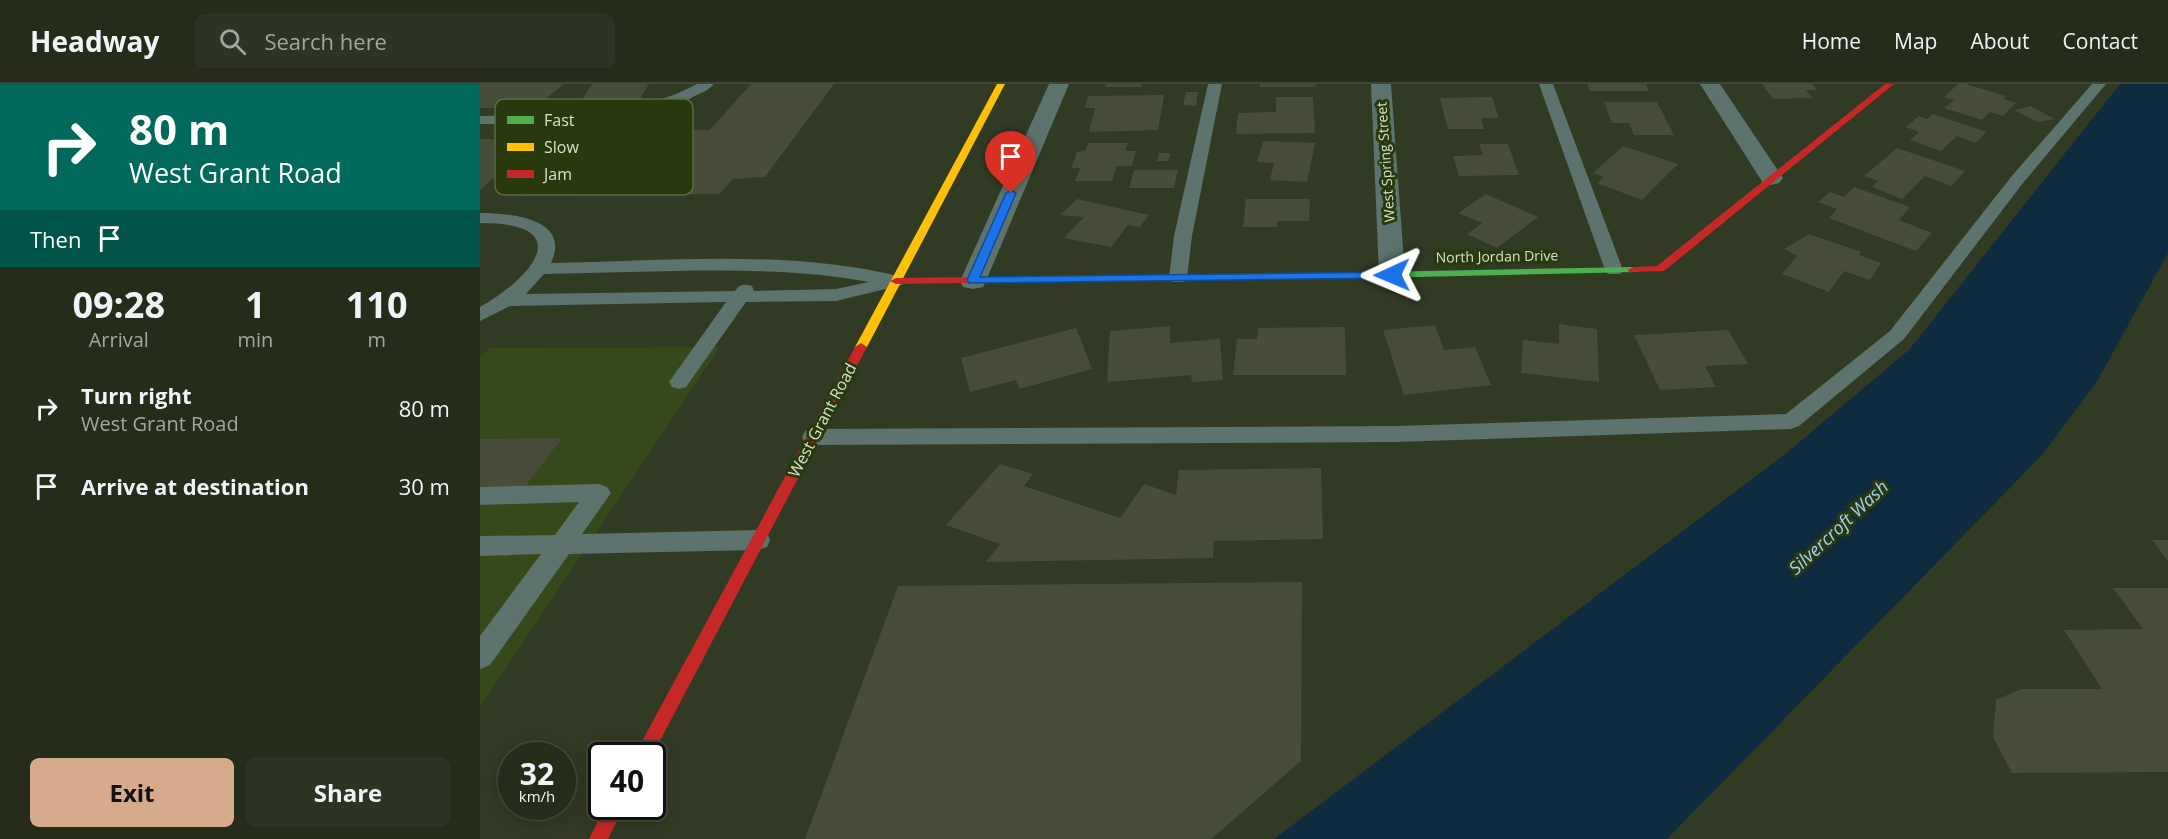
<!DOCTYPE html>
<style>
:root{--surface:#252c1a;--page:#2d3423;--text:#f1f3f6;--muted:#a3a7a2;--line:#424839;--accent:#d6ab8b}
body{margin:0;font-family:"Open Sans",sans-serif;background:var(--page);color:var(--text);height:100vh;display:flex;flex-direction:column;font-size:22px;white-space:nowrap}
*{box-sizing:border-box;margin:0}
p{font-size:20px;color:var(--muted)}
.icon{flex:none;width:33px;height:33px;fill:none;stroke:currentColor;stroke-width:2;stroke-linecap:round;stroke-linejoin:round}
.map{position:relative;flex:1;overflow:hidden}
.panel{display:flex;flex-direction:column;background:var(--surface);width:480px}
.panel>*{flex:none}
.top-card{background:#00695c;color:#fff;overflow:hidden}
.speed{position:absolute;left:18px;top:658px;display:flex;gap:12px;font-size:30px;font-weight:700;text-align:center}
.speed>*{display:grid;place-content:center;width:78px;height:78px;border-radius:50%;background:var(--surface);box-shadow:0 3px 15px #0003,0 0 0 2px var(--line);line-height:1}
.speed small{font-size:15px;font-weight:400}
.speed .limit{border:3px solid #111;border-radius:9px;background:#fff;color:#111}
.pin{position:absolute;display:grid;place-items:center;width:51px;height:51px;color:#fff;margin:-62px -26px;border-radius:50% 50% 50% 0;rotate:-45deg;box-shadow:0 0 6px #0007}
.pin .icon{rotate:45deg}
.me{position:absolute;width:66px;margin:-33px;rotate:269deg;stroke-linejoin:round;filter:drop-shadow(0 0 4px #0008)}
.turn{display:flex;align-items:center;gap:21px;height:126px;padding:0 30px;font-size:27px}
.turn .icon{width:78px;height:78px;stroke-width:2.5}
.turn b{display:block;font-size:42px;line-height:51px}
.then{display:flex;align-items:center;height:57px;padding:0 30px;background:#0003;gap:12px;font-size:22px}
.eta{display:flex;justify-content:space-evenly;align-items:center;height:102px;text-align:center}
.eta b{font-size:36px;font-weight:700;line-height:42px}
.button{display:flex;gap:12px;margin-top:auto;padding:12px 30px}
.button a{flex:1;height:69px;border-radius:9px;background:var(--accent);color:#111;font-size:24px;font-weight:700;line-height:69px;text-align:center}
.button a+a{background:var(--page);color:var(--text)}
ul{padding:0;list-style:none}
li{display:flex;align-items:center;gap:18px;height:78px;padding:0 30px}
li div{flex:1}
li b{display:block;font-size:22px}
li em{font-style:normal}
header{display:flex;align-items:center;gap:36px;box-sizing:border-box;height:84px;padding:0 30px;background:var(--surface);border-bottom:2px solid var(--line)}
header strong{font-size:28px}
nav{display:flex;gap:33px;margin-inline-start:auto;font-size:21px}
.search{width:420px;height:54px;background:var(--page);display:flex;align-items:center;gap:15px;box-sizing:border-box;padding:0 21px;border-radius:9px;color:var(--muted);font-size:22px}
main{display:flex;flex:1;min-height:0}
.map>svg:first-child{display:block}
</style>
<header>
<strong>Headway</strong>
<div class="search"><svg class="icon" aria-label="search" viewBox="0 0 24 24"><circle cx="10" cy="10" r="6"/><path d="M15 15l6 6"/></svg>Search here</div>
<nav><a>Home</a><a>Map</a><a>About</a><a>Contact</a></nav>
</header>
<main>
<section class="panel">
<div class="top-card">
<div class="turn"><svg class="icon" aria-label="right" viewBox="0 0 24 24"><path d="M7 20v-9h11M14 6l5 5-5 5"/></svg><div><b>80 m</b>West Grant Road</div></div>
<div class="then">Then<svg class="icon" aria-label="arrive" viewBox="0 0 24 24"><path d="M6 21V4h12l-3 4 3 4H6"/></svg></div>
</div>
<div class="eta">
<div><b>09:28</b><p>Arrival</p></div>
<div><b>1</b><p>min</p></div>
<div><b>110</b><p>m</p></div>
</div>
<ul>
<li><svg class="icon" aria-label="right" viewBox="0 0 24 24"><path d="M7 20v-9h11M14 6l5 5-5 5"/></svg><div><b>Turn right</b><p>West Grant Road</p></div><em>80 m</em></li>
<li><svg class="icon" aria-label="arrive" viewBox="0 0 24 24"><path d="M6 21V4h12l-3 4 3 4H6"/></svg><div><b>Arrive at destination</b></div><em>30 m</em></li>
</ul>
<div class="button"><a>Exit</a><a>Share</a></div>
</section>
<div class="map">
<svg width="1688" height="755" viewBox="0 0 1688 755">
<rect width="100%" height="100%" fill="#313a23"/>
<path fill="#36491a" d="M 240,263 L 0,623 L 0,274 L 9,264 Z"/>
<path fill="#0e2b3f" d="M 1640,0 L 1688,0 L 1688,169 L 1616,299 L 1562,371 L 1187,755 L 794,755 L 1304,371 L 1429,266 Z"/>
<path fill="#484d39" d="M 0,0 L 84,0 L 54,24 L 0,24 Z
M 112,0 L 169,0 L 158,18 L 98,22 Z
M 271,0 L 354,0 L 285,93 L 253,95 L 239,110 L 38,112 L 101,57 L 194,53 L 201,46 L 230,46 Z
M 626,0 L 662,0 L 661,3 L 625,3 Z
M 780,0 L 836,0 L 835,3 L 780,3 Z
M 1107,0 L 1166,0 L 1169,7 L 1110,7 Z
M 1282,0 L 1332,0 L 1337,6 L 1326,6 L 1332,14 L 1293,15 Z
M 1478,0 L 1486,0 L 1526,12 L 1523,15 L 1536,19 L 1523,32 L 1510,28 L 1502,36 L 1464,24 L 1474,16 L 1464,13 Z
M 706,8 L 718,8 L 716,22 L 703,21 Z
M 684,11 L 678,46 L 609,48 L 615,24 L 605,24 L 608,12 Z
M 796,13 L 833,13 L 835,49 L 756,50 L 758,29 L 796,28 Z
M 1012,13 L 1019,34 L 1001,34 L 1004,45 L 968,45 L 960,14 Z
M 1124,18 L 1177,18 L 1194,51 L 1154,51 L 1149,39 L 1132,39 Z
M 1551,22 L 1574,35 L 1558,38 L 1534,26 Z
M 1453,30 L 1507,48 L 1495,59 L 1477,52 L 1461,67 L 1430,56 L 1439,48 L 1426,43 L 1439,32 L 1447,35 Z
M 0,55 L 59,55 L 0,106 Z
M 783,57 L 835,59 L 827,98 L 790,96 L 794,79 L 777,78 Z
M 608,59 L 648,59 L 645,67 L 656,67 L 652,82 L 637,82 L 632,97 L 595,97 L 600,84 L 591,84 L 597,68 L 606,66 Z
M 999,60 L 1028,60 L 1039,91 L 979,92 L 973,72 L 1003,71 Z
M 1143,62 L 1198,80 L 1162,116 L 1117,99 L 1124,93 L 1113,89 Z
M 1417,64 L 1485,87 L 1471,102 L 1445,92 L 1422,115 L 1392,103 L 1398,97 L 1384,92 Z
M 679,69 L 691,69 L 688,77 L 677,77 Z
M 654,86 L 698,86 L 694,104 L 649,104 Z
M 1374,103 L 1430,123 L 1419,136 L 1452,149 L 1436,167 L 1349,134 L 1357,125 L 1338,118 L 1350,108 L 1364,113 Z
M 1006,110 L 1058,133 L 1017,164 L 987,150 L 1002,139 L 978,129 Z
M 597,115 L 669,131 L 660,143 L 648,141 L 631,163 L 584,154 L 604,133 L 580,131 Z
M 766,115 L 830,115 L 829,137 L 797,137 L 797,143 L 763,143 Z
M 1329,150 L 1381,168 L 1379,171 L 1401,179 L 1390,196 L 1364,187 L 1349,208 L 1302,190 L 1317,172 L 1304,165 Z
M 1079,240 L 1117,245 L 1119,298 L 1041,289 L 1043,256 L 1079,260 Z
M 955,241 L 964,266 L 995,263 L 1011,301 L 924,311 L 903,246 Z
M 690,242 L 690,259 L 740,255 L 743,296 L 712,298 L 711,291 L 627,298 L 630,247 Z
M 865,243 L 866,291 L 753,291 L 757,255 L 777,255 L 778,244 Z
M 596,244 L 612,285 L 539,305 L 536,296 L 490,308 L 481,274 Z
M 1248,246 L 1268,280 L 1225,282 L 1236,303 L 1180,306 L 1154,251 Z
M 82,354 L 45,403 L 0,403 L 0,355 Z
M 520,380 L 553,390 L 544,402 L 640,434 L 664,400 L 696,411 L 699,386 L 841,384 L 843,455 L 734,457 L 733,474 L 506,478 L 520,460 L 466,441 Z
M 1672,456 L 1688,456 L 1688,477 Z
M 822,498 L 821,677 L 731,755 L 325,755 L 418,502 Z
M 1633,504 L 1688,504 L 1688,688 L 1532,689 L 1513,653 L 1516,616 L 1541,605 L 1622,605 L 1584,546 L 1663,545 Z"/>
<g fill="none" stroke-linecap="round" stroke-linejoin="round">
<path fill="#5d736e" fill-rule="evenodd" d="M 217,0 L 234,0 C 229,6 221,9 215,12 C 154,46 67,40 0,40 L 0,32 C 73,31 150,36 217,0 Z
M 728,0 L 742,0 L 712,152 L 707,194 L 704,198 L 692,198 L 689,194 L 694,152 Z
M 1059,0 L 1073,0 L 1143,186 L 1140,190 L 1128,190 L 1125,186 Z
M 1612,0 L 1626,0 L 1543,99 L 1424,255 L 1319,342 L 1311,345 L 916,358 L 333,361 L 325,359 L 322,353 L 325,347 L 333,345 L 916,342 L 1306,330 L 1410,247 L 1531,93 Z
M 0,129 C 30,129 92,134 71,179 C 187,177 309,165 422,193 L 425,197 L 422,201 L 356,217 L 266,218 L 206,303 L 199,305 L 192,303 L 189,298 L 246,218 L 30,222 L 0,237 L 0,223 C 53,193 98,139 0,139 ZM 193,187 C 259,186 324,186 389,198 L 356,205 L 274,207 L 272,202 C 264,200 260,200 255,207 L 46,210 L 64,190 Z
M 119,400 L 127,403 L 131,409 L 102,450 L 278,446 L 287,449 L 290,456 L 287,463 L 278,466 L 89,470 L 10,581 L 0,585 L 0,552 L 61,470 L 0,472 L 0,452 L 75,451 L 99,418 L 0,421 L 0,403 Z"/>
<path fill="#5d736e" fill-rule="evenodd" d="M 569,0 L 589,0 L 506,197 L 503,203 L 493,205 L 483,203 L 480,197 Z
M 891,0 L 911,0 L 925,191 L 921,197 L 912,199 L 903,197 L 899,191 Z
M 1220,0 L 1240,0 L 1303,94 L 1299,99 L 1291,101 L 1283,99 Z"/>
<path fill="#4caf50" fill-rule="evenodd" d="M 1153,183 L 1158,186 L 1157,188 L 895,194 L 890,191 L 895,188 Z"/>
<path fill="#ffc107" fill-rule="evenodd" d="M 517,0 L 525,0 L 387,263 L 381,267 L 377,266 L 375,263 Z"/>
<path fill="#c62828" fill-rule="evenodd" d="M 1405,0 L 1414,0 L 1184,187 L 1149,188 L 1148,186 L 1153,183 L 1177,182 Z
M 895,188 L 899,189 L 899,193 L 416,200 L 410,197 L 416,194 Z
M 381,259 L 387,263 L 172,672 L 154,672 L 375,263 Z
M 125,723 L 144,723 L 128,755 L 109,755 Z"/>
</g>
<path fill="#1a73e8" stroke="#114b97" stroke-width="1.5" d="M 531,106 L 536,109 L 500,193 L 912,188 L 918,191 L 912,194 L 489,199 L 487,196 L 526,109 Z"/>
<g text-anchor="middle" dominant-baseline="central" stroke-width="6" stroke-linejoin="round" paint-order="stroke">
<g font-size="14" fill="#d6e1c9" stroke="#28390e">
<text transform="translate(905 78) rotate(-94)">West Spring Street</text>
<text transform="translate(1017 172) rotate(-1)">North Jordan Drive</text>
</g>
<g font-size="16" fill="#d6e1c9" stroke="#28390e">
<text transform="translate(342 336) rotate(-62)">West Grant Road</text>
</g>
<g font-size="18" font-style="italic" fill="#a2cffa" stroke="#28390e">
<text transform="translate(1358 443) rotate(-43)">Silvercroft Wash</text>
</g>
</g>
<rect x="15" y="15" width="198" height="96" rx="9" fill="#28390e" stroke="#5c6b46" stroke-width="1.5"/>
<rect x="27" y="32" width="27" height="8" fill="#4caf50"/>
<rect x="27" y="59" width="27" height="8" fill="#ffc107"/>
<rect x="27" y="86" width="27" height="8" fill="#c62828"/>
<g font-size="16" fill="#d6e1c9">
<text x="64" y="42">Fast</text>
<text x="64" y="69">Slow</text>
<text x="64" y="96">Jam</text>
</g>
</svg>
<div class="speed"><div>32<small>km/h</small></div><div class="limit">40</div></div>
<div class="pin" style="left:531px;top:109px;background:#d93025"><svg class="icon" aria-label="arrive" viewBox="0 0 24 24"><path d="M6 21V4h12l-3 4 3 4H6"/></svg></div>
<svg class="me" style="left:912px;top:191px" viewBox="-20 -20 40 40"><path d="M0-17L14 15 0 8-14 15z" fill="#1a73e8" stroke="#fff" stroke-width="4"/></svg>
</div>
</main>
